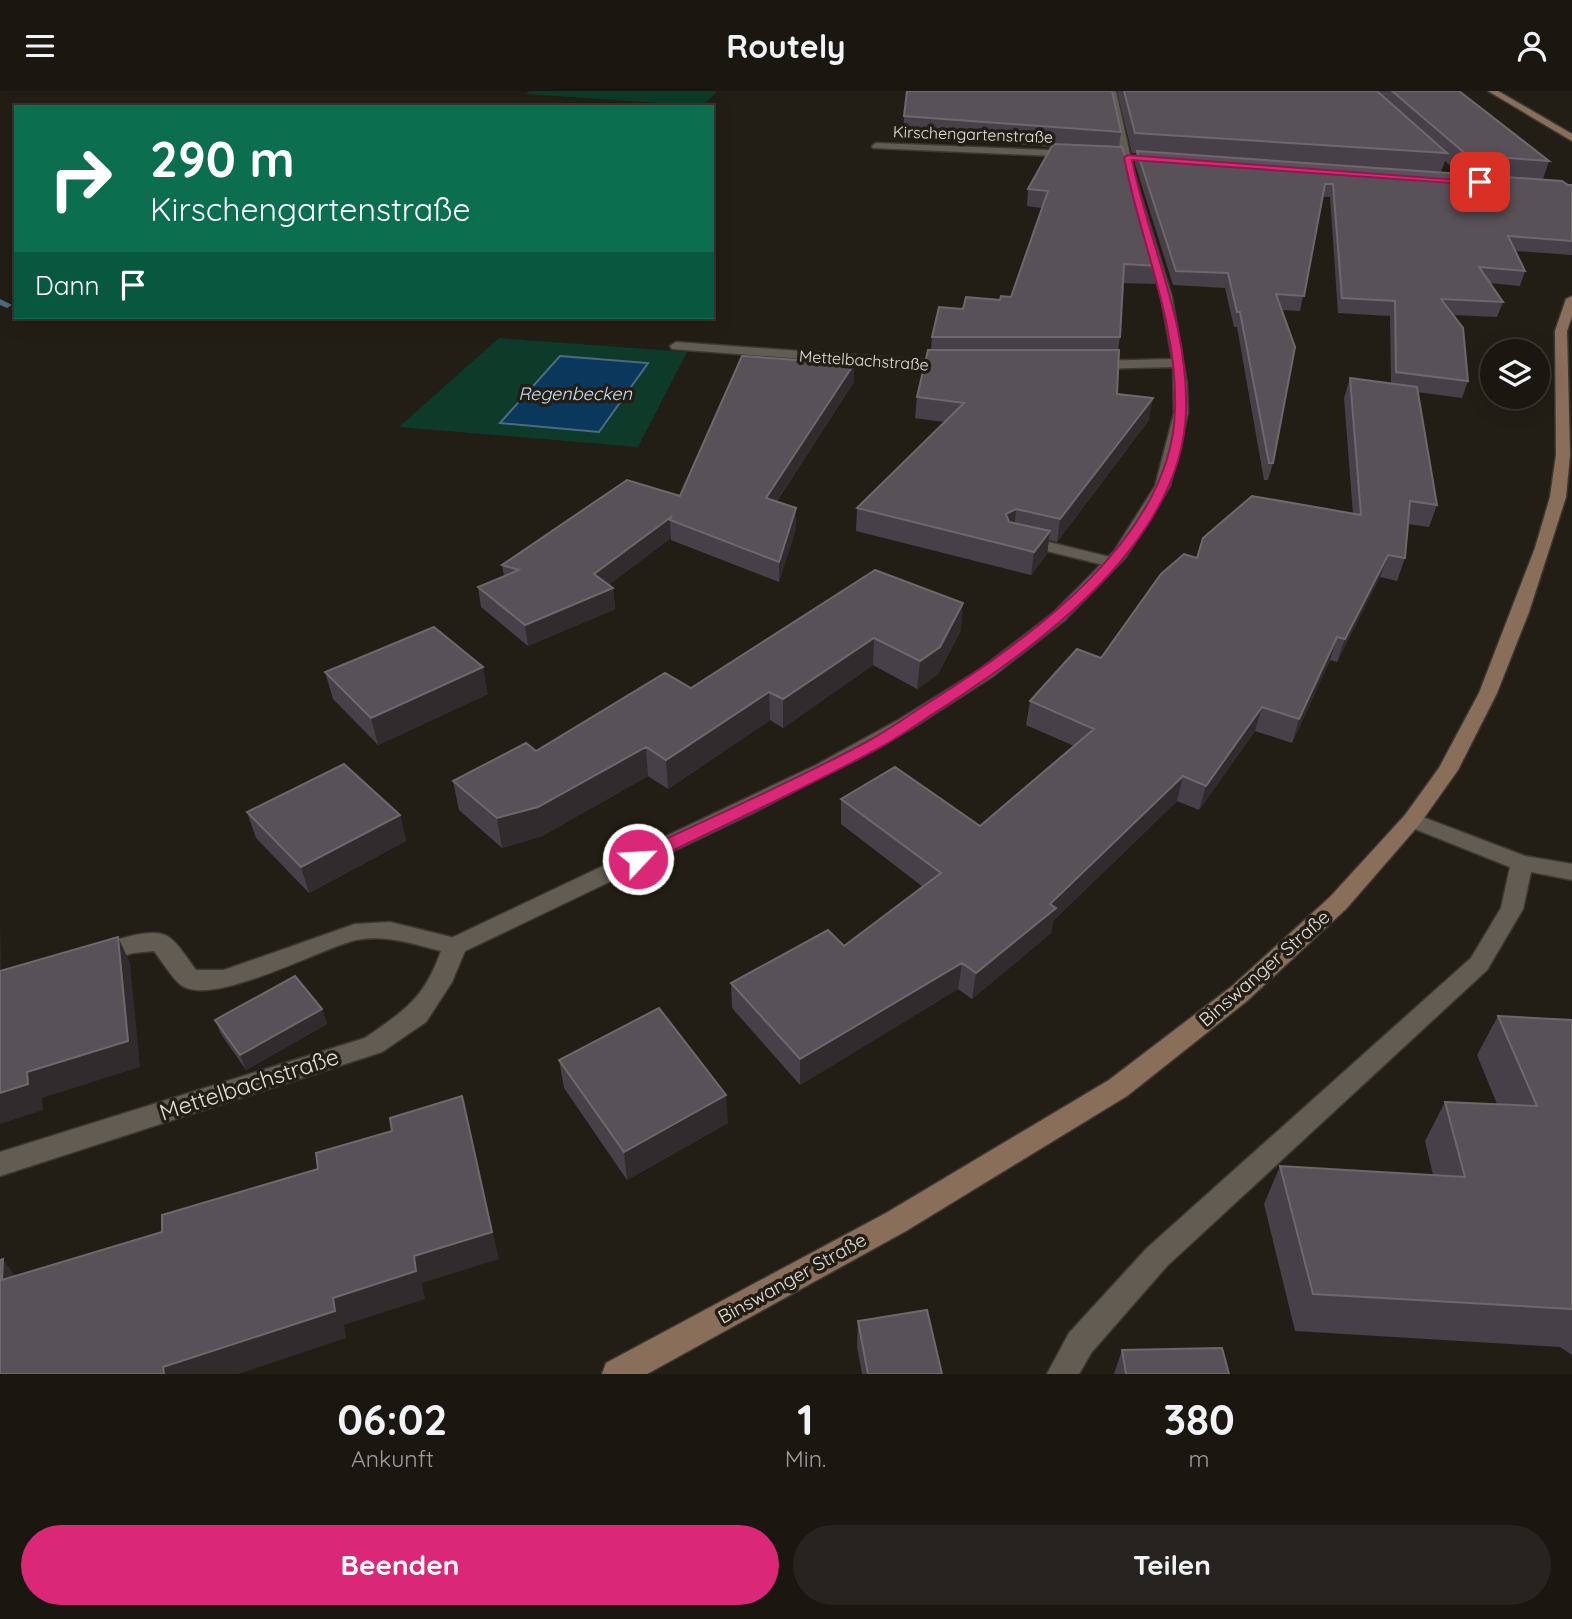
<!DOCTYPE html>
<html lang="de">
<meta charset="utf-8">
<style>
:root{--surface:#1a1610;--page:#27231e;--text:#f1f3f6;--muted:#9f9f9f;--line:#383530;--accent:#db2777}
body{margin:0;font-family:Quicksand,sans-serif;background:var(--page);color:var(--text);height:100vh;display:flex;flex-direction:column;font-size:26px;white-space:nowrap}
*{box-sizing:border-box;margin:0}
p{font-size:23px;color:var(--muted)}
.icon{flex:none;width:38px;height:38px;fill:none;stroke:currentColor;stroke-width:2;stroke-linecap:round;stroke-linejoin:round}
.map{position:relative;height:1283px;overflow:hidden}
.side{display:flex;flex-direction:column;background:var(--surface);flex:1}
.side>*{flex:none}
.hud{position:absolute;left:14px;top:14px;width:700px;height:214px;border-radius:0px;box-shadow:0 4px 18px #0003,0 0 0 2px var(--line);background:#0b6e4f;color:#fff;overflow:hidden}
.controls{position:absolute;left:1480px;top:248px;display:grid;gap:14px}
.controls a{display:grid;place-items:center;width:70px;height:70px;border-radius:50%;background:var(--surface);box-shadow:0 4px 18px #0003,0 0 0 2px var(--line);font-size:35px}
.pin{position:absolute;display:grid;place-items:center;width:60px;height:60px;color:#fff;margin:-30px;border-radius:14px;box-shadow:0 4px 10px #0006}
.me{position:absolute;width:77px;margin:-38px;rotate:65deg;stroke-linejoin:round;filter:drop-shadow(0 0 5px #0008)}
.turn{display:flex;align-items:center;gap:24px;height:147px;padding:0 21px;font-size:32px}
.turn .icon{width:91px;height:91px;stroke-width:2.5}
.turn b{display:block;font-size:49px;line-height:60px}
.then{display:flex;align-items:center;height:66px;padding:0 21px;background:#0003;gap:14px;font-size:26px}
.eta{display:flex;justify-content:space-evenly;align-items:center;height:119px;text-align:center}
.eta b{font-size:42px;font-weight:800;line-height:49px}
.primary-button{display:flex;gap:14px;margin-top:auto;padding:14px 21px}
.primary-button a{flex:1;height:80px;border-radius:42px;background:var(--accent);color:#fff;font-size:28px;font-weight:800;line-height:80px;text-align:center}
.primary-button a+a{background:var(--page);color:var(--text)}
header{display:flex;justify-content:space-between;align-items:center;height:91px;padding:0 21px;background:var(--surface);font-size:32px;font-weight:800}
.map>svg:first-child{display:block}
</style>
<header><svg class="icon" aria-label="menu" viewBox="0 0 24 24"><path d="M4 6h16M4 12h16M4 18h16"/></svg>Routely<svg class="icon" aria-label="person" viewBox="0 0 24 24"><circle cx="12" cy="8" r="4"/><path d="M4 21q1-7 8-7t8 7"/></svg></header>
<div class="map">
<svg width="1572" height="1283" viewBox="0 0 1572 1283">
<rect width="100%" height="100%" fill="#231e15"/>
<path fill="#0e3a29" d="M 529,0 L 717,0 L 703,15 L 526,3 Z
M 499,247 L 687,261 L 638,356 L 399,336 Z"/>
<path fill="#0a385d" stroke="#4c6b83" stroke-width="2" d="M 560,265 L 648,272 L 599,341 L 500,332 Z"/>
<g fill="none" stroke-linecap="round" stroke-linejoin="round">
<path fill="#4c6b83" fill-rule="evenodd" d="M 0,208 L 12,214 L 7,217 L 0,214 Z"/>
<g stroke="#3d3833" stroke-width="3">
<path id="service" d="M 1024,445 L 1118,468 L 1120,471 L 1112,476 L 1018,453 L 1016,450 Z
M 390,831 L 463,849 L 467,855 L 452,891 L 426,931 L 382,961 L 0,1085 L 0,1061 L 365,947 C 405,919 424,908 441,860 C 414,853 385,843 356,849 C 321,857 212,917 181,894 C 171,886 162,870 154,860 L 133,862 L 98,873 L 90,870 L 86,864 L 90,858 C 107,852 150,835 167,845 C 178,851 188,869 196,879 L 224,879 L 355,833 Z"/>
</g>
<g stroke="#3d3833" stroke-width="3">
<path id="minor" d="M 1108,0 L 1116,0 L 1134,82 L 1172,206 L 1187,293 L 1188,322 L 1170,395 L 1126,466 L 1065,529 L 992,586 L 911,638 L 753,722 L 463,861 L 455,864 L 447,861 L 443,855 L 447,849 L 816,674 L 898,629 L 979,579 L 1053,522 L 1114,460 L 1155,395 L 1174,322 L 1173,276 L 1093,278 L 1087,274 L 1093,270 L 1172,268 L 1161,206 L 1125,82 Z
M 876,52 L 1075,60 L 1080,63 L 1075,66 L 873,57 L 872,55 Z
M 676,251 L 951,271 L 957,275 L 951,279 L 672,258 L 670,255 Z
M 1412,722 L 1525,765 L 1572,773 L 1572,789 L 1531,781 L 1523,818 L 1487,879 L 1167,1175 L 1091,1262 L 1079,1283 L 1047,1283 L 1069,1242 L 1147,1157 L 1471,867 L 1501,817 L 1510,776 L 1405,734 L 1402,729 L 1405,724 Z"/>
</g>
<g stroke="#3d3833" stroke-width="3">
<path id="secondary" d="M 1488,0 L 1498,0 L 1572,43 L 1572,50 Z
M 1572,205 L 1572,225 L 1567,240 L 1570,364 L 1566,406 L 1529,521 L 1497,602 L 1458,679 L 1419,734 L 1346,818 L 1247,910 L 1127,1005 L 906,1140 L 647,1283 L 602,1283 L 606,1272 L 886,1122 L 1109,989 L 1231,896 L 1330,806 L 1405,724 L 1439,677 L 1479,602 L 1535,457 L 1550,406 L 1556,364 L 1555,240 L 1566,208 Z"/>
</g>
<use href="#service" fill="#635c52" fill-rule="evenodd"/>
<use href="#minor" fill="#635c52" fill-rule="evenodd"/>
<use href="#secondary" fill="#896f59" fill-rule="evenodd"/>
</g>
<path fill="#474048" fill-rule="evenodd" d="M 1117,0 L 1459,0 L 1549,70 L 1543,88 L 1572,94 L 1572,164 L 1516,160 L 1525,180 L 1520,195 L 1489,192 L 1503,211 L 1497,226 L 1453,224 L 1468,290 L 1462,307 L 1417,301 L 1437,414 L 1429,436 L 1408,433 L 1405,467 L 1397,490 L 1380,486 L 1337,571 L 1330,569 L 1292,652 L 1255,640 L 1199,719 L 1177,710 L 1053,830 L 1051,842 L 972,908 L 958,898 L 800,994 L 732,917 L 731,892 L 844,855 L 923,796 L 841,733 L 841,708 L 980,735 L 1074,655 L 1026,634 L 1030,610 L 1101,567 L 1197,467 L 1353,423 L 1344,307 L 1350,287 L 1391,292 L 1390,225 L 1338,222 L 1330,106 L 1323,106 L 1300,220 L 1282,219 L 1273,372 L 1268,389 L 1264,389 L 1237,236 L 1234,236 L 1225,197 L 1173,194 L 1135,73 L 1136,62 L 1132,62 ZM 1445,70 L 1459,83 L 1441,81 Z
M 904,25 L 1121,41 L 1119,55 L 1158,175 L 1155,193 L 1123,192 L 1120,246 L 1118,259 L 1117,303 L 1149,329 L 1057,451 L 1049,449 L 1047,463 L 1031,484 L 856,440 L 857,417 L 945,331 L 915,327 L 917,306 L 931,259 L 932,246 L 963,218 L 1011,206 L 1042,117 L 1027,115 L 1028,98 L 1051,56 L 903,44 Z
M 854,273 L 854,291 L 777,410 L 796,437 L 779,491 L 671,449 L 671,447 L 608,494 L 613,497 L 615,518 L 528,555 L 481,516 L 478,496 L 504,485 L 502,474 L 680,405 Z
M 875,479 L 961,539 L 938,583 L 917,598 L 873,574 L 783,637 L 770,629 L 668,698 L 648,685 L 542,745 L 502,757 L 459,719 L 453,690 L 536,660 L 691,597 Z
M 325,581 L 488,603 L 378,654 L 333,608 Z
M 247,721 L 400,724 L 406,750 L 309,802 L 256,747 Z
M 322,918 L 327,933 L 246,979 L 221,943 L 215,929 Z
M 1498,925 L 1572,929 L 1572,1264 L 1560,1256 L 1295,1240 L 1264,1113 L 1280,1075 L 1433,1084 L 1425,1050 L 1445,1011 L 1497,1013 L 1477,964 Z
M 559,969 L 728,1032 L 627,1089 L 564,997 Z
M 858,1230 L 942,1283 L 862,1283 L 857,1255 Z
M 1122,1259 L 1229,1283 L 1114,1283 Z"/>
<path fill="#312b2d" d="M 854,273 L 854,291 L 766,426 L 766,407 Z
M 1153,307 L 1149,329 L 1057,451 L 1060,428 Z
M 796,417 L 796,437 L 779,491 L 779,471 Z
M 1016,418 L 1014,440 L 1006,423 Z
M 671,426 L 670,429 L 671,447 L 596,504 L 594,483 Z
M 1050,440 L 1047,463 L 1031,484 L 1034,461 Z
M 1388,464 L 1380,486 L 1337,571 L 1345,548 Z
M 613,497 L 615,518 L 528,555 L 525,534 Z
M 963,512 L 961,539 L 938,583 L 917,598 L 920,570 Z
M 1337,546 L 1330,569 L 1292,652 L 1299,628 Z
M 874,547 L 873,574 L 783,637 L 783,608 Z
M 483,576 L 488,603 L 378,654 L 371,627 Z
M 769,601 L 770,629 L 668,698 L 666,669 Z
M 1262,616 L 1255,640 L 1199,719 L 1206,695 Z
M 646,656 L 648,685 L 542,745 L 502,757 L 497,727 Z
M 1183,685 L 1177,710 L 1053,830 L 1051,842 L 972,908 L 976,882 Z
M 400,724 L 406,750 L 309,802 L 301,776 Z
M 0,829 L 1,883 L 0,884 Z
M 118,846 L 130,872 L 140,976 L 42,1007 L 43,1019 L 0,1033 L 0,1002 L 27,981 Z
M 962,872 L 958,898 L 800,994 L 800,968 Z
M 322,918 L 327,933 L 246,979 L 240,964 Z
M 726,1004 L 728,1032 L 627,1089 L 624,1061 Z
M 462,1005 L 499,1168 L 422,1192 L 425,1208 L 344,1234 L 346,1247 L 238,1283 L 164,1283 L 163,1276 L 333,1207 L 414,1165 Z
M 3,1168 L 22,1195 L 2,1189 Z"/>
<path fill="#585158" stroke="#6e686c" stroke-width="2" d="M 907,0 L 1112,0 L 1121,41 L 904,25 Z
M 1124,0 L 1377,0 L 1447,62 L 1135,42 Z
M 1392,0 L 1459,0 L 1549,70 L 1467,64 Z
M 1053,53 L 1122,56 L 1158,175 L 1124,173 L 1120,246 L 932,246 L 939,216 L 963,218 L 966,206 L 1000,209 L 1001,205 L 1011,206 L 1048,100 L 1028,98 Z
M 1137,60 L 1562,90 L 1568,94 L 1572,94 L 1572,150 L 1508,145 L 1525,180 L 1479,176 L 1503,211 L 1441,208 L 1463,237 L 1468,290 L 1396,281 L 1395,210 L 1342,207 L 1333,93 L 1325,93 L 1304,205 L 1276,203 L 1295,256 L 1273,372 L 1269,372 L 1240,221 L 1237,221 L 1228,182 L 1176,180 Z
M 928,259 L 1119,259 L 1117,303 L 1153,307 L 1060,428 L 1016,418 L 1006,423 L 1009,431 L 1050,440 L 1034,461 L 857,417 L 964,312 L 917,306 Z
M 742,265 L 854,273 L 766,407 L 796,417 L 779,471 L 670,429 L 671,426 L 594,483 L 613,497 L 525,534 L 478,496 L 519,479 L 502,474 L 627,389 L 680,405 Z
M 1350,287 L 1417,296 L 1437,414 L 1410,410 L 1405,467 L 1388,464 L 1345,548 L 1337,546 L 1299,628 L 1262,616 L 1206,695 L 1183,685 L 1050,813 L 1056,817 L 976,882 L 962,872 L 800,968 L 731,892 L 828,839 L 844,855 L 941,782 L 841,708 L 895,676 L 980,735 L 1094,638 L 1030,610 L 1077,558 L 1101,567 L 1161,483 L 1184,463 L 1197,467 L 1203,447 L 1252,405 L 1361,424 Z
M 875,479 L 963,512 L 940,556 L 920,570 L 874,547 L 783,608 L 769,601 L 666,669 L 646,656 L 538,716 L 497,727 L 453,690 L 526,652 L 536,660 L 665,582 L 691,597 Z
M 434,536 L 483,576 L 371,627 L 325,581 Z
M 344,673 L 400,724 L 301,776 L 247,721 Z
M 118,846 L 128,950 L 27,981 L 28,993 L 0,1002 L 0,880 Z
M 295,885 L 322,918 L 240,964 L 215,929 Z
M 659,917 L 726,1004 L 624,1061 L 559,969 Z
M 1498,925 L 1572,929 L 1572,1218 L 1313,1203 L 1280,1075 L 1465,1086 L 1445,1011 L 1537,1015 Z
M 462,1005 L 492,1141 L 414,1165 L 416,1180 L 333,1207 L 335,1220 L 163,1276 L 164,1283 L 0,1283 L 0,1169 L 3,1168 L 2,1189 L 162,1141 L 162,1124 L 318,1078 L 316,1062 L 392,1040 L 390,1027 Z
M 927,1219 L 942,1283 L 868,1283 L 858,1230 Z
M 1222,1257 L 1229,1283 L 1126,1283 L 1122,1259 Z"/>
<path fill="#db2777" stroke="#8e194d" stroke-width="2" d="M 1128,64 L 1484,91 L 1480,94 L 1132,69 C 1149,153 1189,233 1186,321 C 1182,451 1039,555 939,619 C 920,631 901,645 881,656 C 805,698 723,734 645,773 L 632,773 L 629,768 L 632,764 C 711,726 793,691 870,649 C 890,638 909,624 928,612 C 1026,550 1172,448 1175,319 C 1178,231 1140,151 1124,66 Z"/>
<g text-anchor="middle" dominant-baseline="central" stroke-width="7" stroke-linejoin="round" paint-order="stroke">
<g font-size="16" fill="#e5e1db" stroke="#231e15">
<text transform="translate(973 43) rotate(2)">Kirschengartenstraße</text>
<text transform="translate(864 269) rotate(4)">Mettelbachstraße</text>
</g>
<g font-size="18" font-style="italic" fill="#c8e1fb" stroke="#231e15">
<text x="575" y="302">Regenbecken</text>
</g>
<g font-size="19" fill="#e5e1db" stroke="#231e15">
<text transform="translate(1264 877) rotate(-41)">Binswanger Straße</text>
<text transform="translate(792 1187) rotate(-29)">Binswanger Straße</text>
</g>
<g font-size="23" fill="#e5e1db" stroke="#231e15">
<text transform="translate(249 993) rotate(-18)">Mettelbachstraße</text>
</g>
</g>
</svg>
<div class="controls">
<a><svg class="icon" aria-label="layers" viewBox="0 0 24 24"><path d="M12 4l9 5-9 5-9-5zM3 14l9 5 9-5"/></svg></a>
</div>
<div class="pin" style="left:1480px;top:91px;background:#d93025"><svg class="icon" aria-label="arrive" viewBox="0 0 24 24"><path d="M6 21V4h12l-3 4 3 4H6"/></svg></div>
<svg class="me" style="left:638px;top:768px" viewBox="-20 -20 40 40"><circle r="17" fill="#db2777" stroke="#fff" stroke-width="3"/><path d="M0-11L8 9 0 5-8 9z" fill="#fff"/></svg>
<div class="hud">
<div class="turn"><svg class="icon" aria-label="right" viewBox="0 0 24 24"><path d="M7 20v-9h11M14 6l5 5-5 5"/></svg><div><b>290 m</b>Kirschengartenstraße</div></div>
<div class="then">Dann<svg class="icon" aria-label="arrive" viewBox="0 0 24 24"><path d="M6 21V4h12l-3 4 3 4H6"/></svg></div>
</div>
</div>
<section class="side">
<div class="eta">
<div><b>06:02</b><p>Ankunft</p></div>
<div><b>1</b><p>Min.</p></div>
<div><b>380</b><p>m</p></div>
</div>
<div class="primary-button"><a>Beenden</a><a>Teilen</a></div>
</section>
